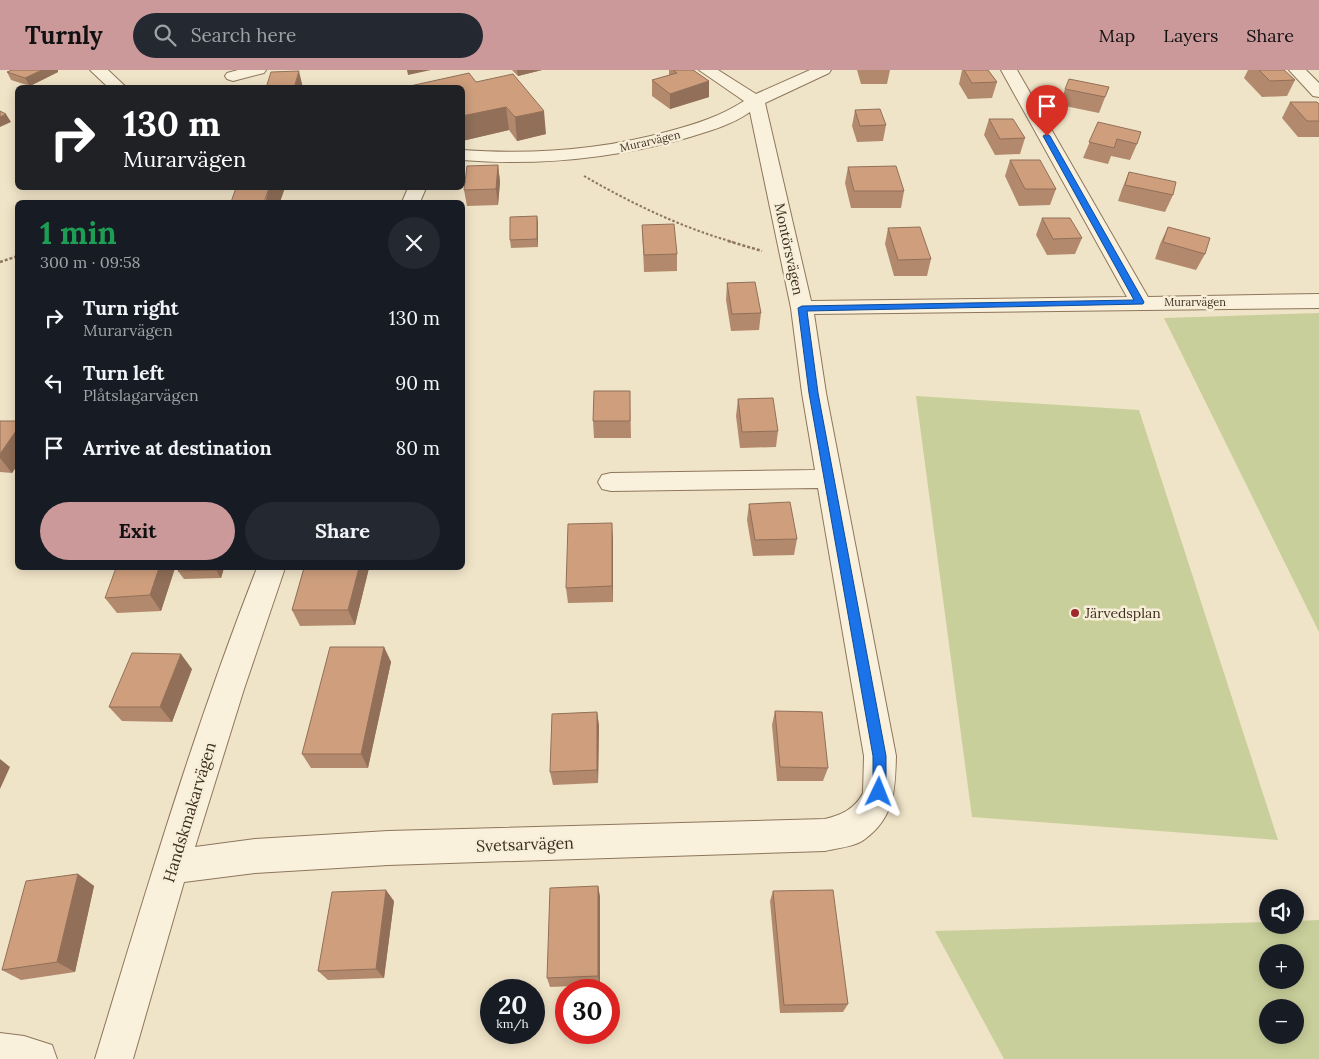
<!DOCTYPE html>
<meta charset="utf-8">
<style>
:root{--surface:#171b24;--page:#242831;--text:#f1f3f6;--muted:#9ea1a6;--accent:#cc999b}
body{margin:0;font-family:Lora,serif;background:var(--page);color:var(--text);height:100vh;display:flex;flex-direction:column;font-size:19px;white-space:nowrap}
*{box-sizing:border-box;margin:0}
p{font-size:16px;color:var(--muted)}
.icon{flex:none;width:28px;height:28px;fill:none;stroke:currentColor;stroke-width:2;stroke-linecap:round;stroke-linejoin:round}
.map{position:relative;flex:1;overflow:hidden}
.sheet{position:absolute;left:15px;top:130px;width:450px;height:370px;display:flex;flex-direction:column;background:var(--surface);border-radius:8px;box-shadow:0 2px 12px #0003}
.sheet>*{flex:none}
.guide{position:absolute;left:15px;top:15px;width:450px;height:105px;border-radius:8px;box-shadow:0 2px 12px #0003;background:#202124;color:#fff;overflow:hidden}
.fabs{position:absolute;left:1259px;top:819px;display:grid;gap:10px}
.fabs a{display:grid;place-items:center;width:45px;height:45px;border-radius:50%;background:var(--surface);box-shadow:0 2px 12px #0003;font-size:25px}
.speed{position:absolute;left:480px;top:909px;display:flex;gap:10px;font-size:25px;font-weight:700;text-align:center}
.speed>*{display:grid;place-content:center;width:65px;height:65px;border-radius:50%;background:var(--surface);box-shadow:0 2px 12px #0003;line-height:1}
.speed small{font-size:12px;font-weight:400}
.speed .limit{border:8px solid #d22;background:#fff;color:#111}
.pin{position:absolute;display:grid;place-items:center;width:42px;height:42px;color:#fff;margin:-51px -21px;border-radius:50% 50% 50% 0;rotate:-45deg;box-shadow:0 0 5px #0007}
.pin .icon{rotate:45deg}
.me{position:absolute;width:55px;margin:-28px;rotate:2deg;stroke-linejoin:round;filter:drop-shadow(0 0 4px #0008)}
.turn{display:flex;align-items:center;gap:18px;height:105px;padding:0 25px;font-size:22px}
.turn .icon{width:65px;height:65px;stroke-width:2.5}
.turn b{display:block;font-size:35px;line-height:42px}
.round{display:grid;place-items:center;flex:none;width:52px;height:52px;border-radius:26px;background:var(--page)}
.summary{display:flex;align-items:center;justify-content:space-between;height:85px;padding:0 25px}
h1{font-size:30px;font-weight:800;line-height:38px;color:#1e9e55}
.action{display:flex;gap:10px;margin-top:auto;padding:10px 25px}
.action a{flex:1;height:58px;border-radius:30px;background:var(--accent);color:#111;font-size:20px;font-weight:800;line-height:58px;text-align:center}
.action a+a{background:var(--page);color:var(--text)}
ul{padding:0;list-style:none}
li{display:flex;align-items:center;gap:15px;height:65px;padding:0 25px}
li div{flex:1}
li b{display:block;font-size:19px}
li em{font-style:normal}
header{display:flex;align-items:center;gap:30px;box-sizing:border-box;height:70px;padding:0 25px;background:var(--accent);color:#111}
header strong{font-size:24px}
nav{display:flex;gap:28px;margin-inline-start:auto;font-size:18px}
.search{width:350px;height:45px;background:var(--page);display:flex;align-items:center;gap:12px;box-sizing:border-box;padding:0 18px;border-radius:28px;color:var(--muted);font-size:19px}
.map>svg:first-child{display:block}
</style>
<header>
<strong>Turnly</strong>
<div class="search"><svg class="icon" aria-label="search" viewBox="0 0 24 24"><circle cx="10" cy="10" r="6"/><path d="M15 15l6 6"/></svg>Search here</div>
<nav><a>Map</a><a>Layers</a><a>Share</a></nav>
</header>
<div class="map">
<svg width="1319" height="989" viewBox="0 0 1319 989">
<rect width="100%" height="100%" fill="#f0e4c8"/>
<path fill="#c9cf9b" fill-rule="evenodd" d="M 1319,243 L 1319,562 L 1164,248 Z
M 916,326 L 1139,340 L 1278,770 L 972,747 Z
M 1319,850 L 1319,989 L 1004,989 L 935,861 L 1267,852 L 1268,855 L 1295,855 L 1295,851 ZM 1268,882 L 1295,882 L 1295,910 L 1268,910 ZM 1268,938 L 1295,938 L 1295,965 L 1268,965 Z"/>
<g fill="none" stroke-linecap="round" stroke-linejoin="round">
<g stroke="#8d765c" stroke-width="2">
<path id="minor" d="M 90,0 L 108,0 L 127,18 L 109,18 Z
M 238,0 L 266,0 L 264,3 L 233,11 L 227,9 L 225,6 L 227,3 Z
M 699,0 L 718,0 L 756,24 L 810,0 L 831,0 L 829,3 L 765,33 L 811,231 L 1127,227 L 1001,0 L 1017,0 L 1148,227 L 1319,224 L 1319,238 L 814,244 L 826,323 L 896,686 C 895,719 895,747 865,769 C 855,777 837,778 825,781 L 388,795 L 255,803 L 184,812 L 133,989 L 95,989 C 145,824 194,658 257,498 L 285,498 L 244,619 L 195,777 L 255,769 L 388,761 L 825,749 C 841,745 855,739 863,723 L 864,686 L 818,418 L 611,421 L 602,419 L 598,412 L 602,405 L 611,403 L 815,400 L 802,323 L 791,238 L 750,42 C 730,56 706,62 683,69 C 610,89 538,96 462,90 L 462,80 C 533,85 602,80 670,61 C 696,54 721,46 744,31 Z
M 1289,0 L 1306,0 L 1319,13 L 1319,27 L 1313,26 Z
M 408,118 L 426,118 L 420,132 L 402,132 Z
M 0,963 L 24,966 L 52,975 L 57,989 L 0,989 Z"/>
</g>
<path stroke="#8d765c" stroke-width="2" stroke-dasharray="2.5 2" stroke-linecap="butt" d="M 584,106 C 631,133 680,157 733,172"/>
<path stroke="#8d765c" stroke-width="2.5" stroke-dasharray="3 2" stroke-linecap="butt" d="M 728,171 L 762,181
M 0,192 L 18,186"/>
<use href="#minor" fill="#faf1dc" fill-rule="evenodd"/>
</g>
<path fill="#b2896c" d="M 512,0 L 542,0 L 518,6 Z
M 669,0 L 693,0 L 709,11 L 709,27 L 670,39 L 652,26 L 652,10 L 669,5 Z
M 857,0 L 890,0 L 887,14 L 861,14 Z
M 962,0 L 988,0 L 997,12 L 992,28 L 968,29 L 959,14 Z
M 1248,0 L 1284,0 L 1295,10 L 1287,26 L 1262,27 L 1244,8 Z
M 7,2 L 58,2 L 30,16 L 11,10 Z
M 476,12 L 546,64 L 517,71 L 509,60 L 462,71 L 462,18 Z
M 1109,17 L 1099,43 L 1060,35 L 1065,19 Z
M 1290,32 L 1319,34 L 1319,67 L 1298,67 L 1282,48 Z
M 855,40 L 886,55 L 883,71 L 857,72 L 852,56 Z
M 989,49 L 1025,68 L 1020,84 L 995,85 L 984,65 Z
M 1098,52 L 1137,74 L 1130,90 L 1111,86 L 1108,94 L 1083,88 Z
M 1010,90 L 1056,119 L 1050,135 L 1019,136 L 1005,106 Z
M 498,95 L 500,112 L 498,135 L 467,136 L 464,120 Z
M 848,97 L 904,121 L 901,138 L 851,138 L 845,113 Z
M 1129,102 L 1173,125 L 1165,142 L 1118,131 L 1122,119 Z
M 537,146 L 538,154 L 538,177 L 511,178 L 510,170 Z
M 1042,148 L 1082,168 L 1075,184 L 1047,185 L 1036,165 Z
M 642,155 L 677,184 L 677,201 L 644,202 Z
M 1168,157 L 1205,184 L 1196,200 L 1155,189 L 1160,174 Z
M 888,158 L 931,189 L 927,206 L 894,206 L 885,174 Z
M 727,213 L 761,243 L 759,260 L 731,261 L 726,230 Z
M 630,321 L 631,368 L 594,368 L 593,351 Z
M 738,329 L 778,361 L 776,377 L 740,378 L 736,346 Z
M 0,351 L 18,351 L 18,394 L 12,403 L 0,402 Z
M 749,434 L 797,469 L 794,485 L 753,486 L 747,450 Z
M 613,469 L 613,532 L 568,533 L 566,518 Z
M 175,498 L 161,541 L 117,543 L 105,528 Z
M 180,498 L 224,498 L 221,508 L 184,509 L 178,501 Z
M 304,498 L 369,498 L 355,555 L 300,556 L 292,540 Z
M 384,577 L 391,592 L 368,698 L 311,698 L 302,684 Z
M 192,599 L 172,652 L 122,651 L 109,637 Z
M 775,641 L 828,698 L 823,711 L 777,711 L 772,655 Z
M 597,642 L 599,656 L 598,713 L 553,715 L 550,702 Z
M 78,804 L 94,816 L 75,902 L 21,910 L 2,900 Z
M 598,816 L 600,827 L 600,915 L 550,917 L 547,908 Z
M 773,821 L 848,934 L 843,942 L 780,943 L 770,831 Z
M 394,831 L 384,908 L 328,910 L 318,901 Z"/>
<path fill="#916f58" d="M 42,0 L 58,0 L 58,2 L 30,16 L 25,8 Z
M 407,0 L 431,0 L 408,5 Z
M 517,0 L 542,0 L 518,6 Z
M 299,1 L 303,18 L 294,18 Z
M 709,11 L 709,27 L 670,39 L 670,24 Z
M 506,37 L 509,60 L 462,71 L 462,46 Z
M 544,41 L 546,64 L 517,71 L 515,47 Z
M 6,44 L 11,52 L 0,57 L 0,47 Z
M 498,95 L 500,112 L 498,135 L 496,119 Z
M 269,118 L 285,118 L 280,132 L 265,132 Z
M 537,146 L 538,154 L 538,177 L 537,169 Z
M 462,214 L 463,218 L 462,241 Z
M 462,275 L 464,284 L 462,289 Z
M 18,358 L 18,394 L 12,403 L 0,388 L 0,384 Z
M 612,453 L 613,469 L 613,532 L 612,516 Z
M 159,498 L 175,498 L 161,541 L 150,525 Z
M 217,498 L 224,498 L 221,508 L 216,500 Z
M 359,498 L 369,498 L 355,555 L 348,540 Z
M 384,577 L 391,592 L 368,698 L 361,684 Z
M 181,584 L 192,599 L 172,652 L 160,637 Z
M 597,642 L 599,656 L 598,713 L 597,700 Z
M 0,689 L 10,697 L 0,719 Z
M 78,804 L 94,816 L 75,902 L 57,892 Z
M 598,816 L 600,827 L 600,915 L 598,906 Z
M 386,820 L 394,831 L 384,908 L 376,899 Z"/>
<path fill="#cf9f7d" stroke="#916f58" d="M 12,0 L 42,0 L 25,8 L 7,2 Z
M 673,0 L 693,0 L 709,11 L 670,24 L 652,10 L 677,3 Z
M 964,0 L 988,0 L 997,12 L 972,13 Z
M 1259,0 L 1284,0 L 1295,10 L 1270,11 Z
M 299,1 L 294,18 L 266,18 L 271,2 Z
M 469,3 L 476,12 L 513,4 L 544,41 L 515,47 L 506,37 L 462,46 L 462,18 L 401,18 Z
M 1069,9 L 1109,17 L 1105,27 L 1065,19 Z
M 1290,32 L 1317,32 L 1319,34 L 1319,51 L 1307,51 Z
M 880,39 L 886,55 L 860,56 L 855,40 Z
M 0,41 L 6,44 L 0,47 Z
M 989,49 L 1013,49 L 1025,68 L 1000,69 Z
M 1098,52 L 1141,62 L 1137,74 L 1117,69 L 1114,78 L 1089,72 Z
M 1010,90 L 1040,90 L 1056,119 L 1025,119 Z
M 498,95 L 496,119 L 464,120 L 467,96 Z
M 896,96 L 904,121 L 854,121 L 848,97 Z
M 1129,102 L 1176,112 L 1173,125 L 1125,115 Z
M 236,118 L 269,118 L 264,132 L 231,132 Z
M 537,146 L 537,169 L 510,170 L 510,147 Z
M 1042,148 L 1070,148 L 1082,168 L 1053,169 Z
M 674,154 L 677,184 L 644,185 L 642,155 Z
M 920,157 L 931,189 L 898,190 L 888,158 Z
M 1168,157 L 1210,168 L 1205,184 L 1163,172 Z
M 755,212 L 761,243 L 732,244 L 727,213 Z
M 594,321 L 630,321 L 630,351 L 593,351 Z
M 773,328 L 778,361 L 742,362 L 738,329 Z
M 0,351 L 18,351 L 18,358 L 0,384 Z
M 790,432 L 797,469 L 755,470 L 749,434 Z
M 612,453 L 612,516 L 566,518 L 568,454 Z
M 116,498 L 159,498 L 150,525 L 105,528 Z
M 180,498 L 217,498 L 216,500 L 178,501 Z
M 304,498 L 359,498 L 348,540 L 292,540 Z
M 330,577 L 384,577 L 361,684 L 302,684 Z
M 132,583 L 181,584 L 160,637 L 109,637 Z
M 775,641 L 822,642 L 828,698 L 780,697 Z
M 597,642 L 597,700 L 550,702 L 552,644 Z
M 78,804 L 57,892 L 2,900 L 26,811 Z
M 598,816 L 598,906 L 547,908 L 550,818 Z
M 386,820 L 376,899 L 318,901 L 332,822 Z
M 833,820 L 848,934 L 784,935 L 773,821 Z"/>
<path fill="#1a73e8" stroke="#114b97" d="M 1047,64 L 1050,66 L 1144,232 L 1143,234 L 807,241 L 818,323 L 886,686 L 886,722 L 884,727 L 879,729 L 875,727 L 873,722 L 873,686 L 809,323 L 798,238 L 802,236 L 1134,230 L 1043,66 Z"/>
<circle fill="#9e2a2b" stroke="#f7eed8" stroke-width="2" cx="1075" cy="543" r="5"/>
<g text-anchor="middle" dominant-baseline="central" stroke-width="5" stroke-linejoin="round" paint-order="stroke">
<g font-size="11" fill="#3d2e20" stroke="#f7eed8">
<text transform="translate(650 71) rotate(-13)">Murarvägen</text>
<text x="1195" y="232">Murarvägen</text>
</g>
<g font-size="14" fill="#3d2e20" stroke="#f7eed8">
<text transform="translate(789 179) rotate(78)">Montörsvägen</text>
</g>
<g font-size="14" fill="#3d2e20" stroke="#f7eed8" text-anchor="start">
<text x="1085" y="543">Järvedsplan</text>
</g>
<g font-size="16" fill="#3d2e20" stroke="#f7eed8">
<text transform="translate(189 742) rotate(-73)">Handskmakarvägen</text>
<text transform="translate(525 774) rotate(-2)">Svetsarvägen</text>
</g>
</g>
</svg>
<div class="fabs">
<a><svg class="icon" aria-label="sound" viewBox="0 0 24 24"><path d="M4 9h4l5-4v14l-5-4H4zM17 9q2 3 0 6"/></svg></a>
<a>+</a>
<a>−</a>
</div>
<div class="speed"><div>20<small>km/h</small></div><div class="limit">30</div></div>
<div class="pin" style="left:1047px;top:66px;background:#d93025"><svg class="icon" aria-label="arrive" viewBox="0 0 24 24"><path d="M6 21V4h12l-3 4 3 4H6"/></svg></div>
<svg class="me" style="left:879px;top:722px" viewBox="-20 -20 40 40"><path d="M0-17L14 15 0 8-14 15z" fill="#1a73e8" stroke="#fff" stroke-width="4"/></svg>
<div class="guide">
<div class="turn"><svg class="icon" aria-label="right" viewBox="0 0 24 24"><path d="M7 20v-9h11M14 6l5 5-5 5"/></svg><div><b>130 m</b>Murarvägen</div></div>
</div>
<section class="sheet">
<div class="summary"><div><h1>1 min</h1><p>300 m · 09:58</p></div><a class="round"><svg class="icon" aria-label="close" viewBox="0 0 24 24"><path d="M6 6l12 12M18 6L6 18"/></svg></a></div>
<ul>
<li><svg class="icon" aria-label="right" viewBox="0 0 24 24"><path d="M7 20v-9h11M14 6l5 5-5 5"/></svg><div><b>Turn right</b><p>Murarvägen</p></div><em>130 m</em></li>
<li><svg class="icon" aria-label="left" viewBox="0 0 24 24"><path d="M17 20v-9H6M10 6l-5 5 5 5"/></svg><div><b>Turn left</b><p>Plåtslagarvägen</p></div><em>90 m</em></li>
<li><svg class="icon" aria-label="arrive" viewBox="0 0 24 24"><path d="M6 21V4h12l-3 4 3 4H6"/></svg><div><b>Arrive at destination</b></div><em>80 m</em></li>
</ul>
<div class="action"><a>Exit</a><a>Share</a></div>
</section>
</div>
